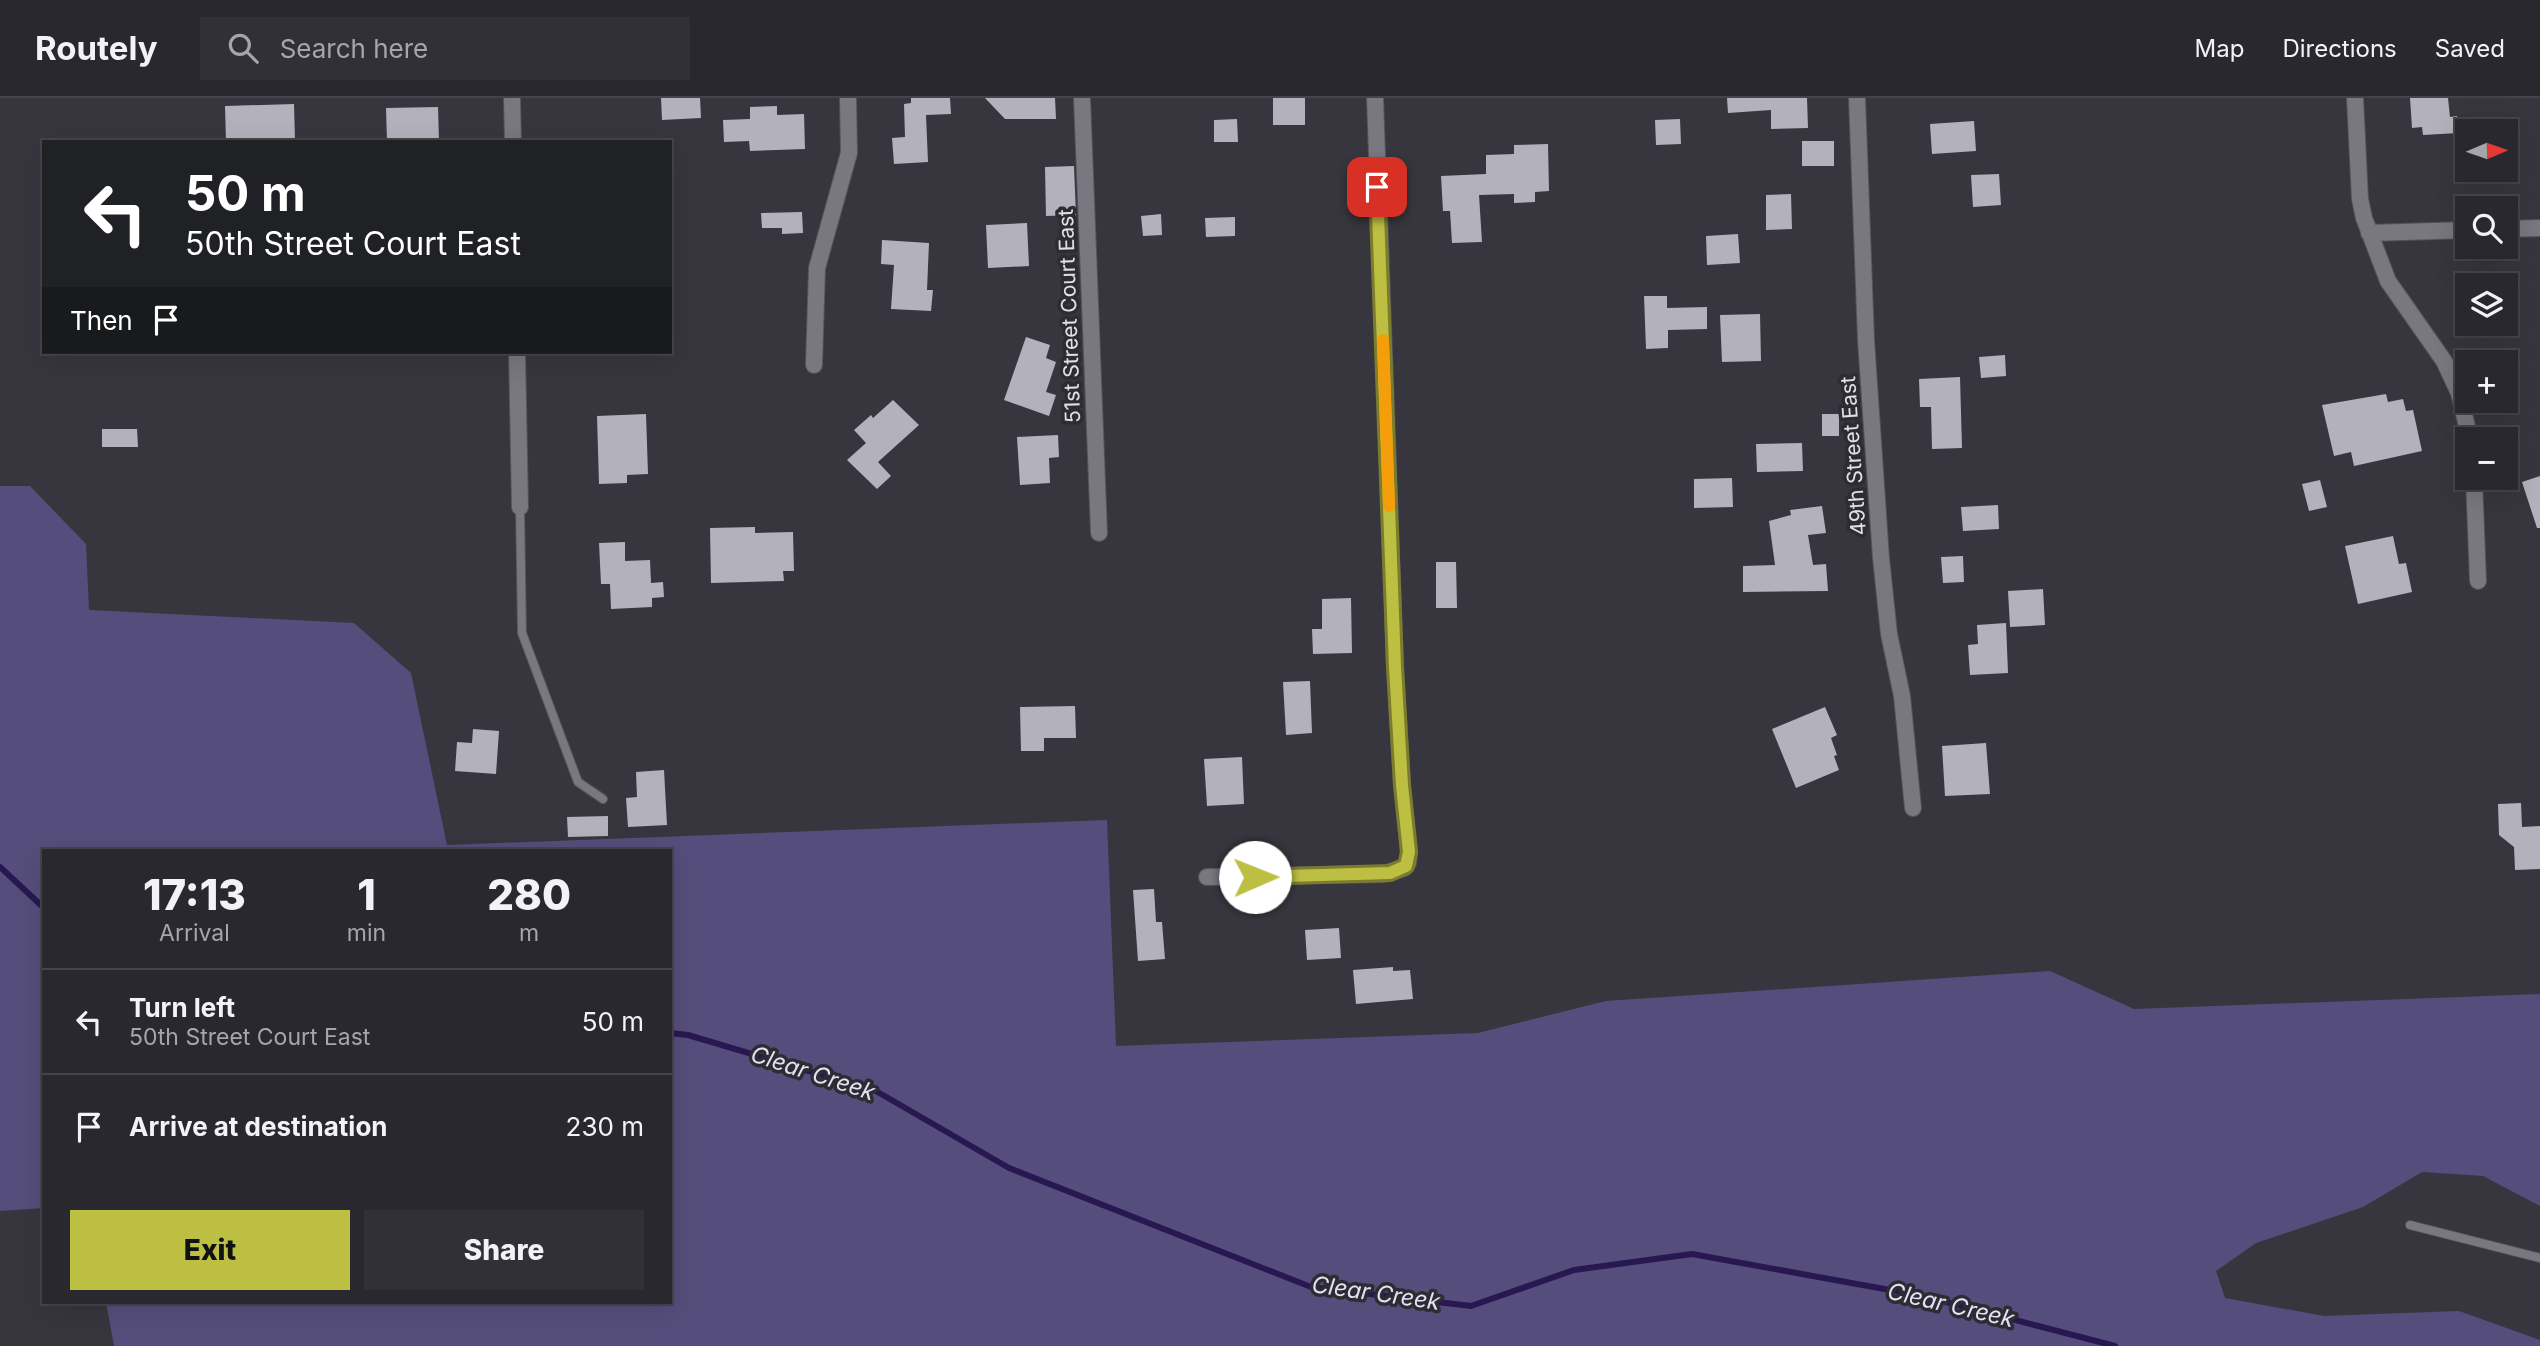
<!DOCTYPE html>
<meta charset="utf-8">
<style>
:root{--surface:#29282e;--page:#313036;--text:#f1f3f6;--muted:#a5a6aa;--line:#45444a;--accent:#bdbf43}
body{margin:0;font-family:Inter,sans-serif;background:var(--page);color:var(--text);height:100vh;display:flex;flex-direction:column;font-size:26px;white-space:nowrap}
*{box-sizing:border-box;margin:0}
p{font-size:23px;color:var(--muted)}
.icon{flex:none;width:38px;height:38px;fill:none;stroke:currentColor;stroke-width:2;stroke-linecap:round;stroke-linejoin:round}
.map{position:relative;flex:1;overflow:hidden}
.details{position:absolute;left:42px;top:751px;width:630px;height:455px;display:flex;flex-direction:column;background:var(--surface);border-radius:0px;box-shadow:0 7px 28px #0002,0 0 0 2px var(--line)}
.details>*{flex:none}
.banner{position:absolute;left:42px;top:42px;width:630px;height:214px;border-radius:0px;box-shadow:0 7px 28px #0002,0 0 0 2px var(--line);background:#202124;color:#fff;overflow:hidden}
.needle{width:46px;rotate:88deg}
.tools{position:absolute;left:2455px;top:21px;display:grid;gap:14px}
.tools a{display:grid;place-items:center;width:63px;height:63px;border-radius:0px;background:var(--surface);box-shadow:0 7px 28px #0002,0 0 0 2px var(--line);font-size:35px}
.pin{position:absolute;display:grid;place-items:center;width:60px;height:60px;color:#fff;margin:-30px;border-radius:14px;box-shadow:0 4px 10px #0006}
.me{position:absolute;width:77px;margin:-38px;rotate:89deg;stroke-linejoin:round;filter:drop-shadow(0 0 5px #0008)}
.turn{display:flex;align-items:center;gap:24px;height:147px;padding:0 28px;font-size:32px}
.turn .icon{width:91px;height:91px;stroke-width:2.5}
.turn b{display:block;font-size:49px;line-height:60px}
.then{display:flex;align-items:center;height:66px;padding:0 28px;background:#0003;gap:14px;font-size:26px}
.eta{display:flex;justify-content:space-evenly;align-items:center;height:119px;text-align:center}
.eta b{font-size:42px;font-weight:800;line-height:49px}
.button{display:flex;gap:14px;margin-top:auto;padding:14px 28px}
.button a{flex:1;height:80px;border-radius:0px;background:var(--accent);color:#111;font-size:28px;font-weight:800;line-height:80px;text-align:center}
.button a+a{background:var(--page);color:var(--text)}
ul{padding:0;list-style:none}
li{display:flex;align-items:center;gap:21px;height:105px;padding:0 28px;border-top:2px solid var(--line)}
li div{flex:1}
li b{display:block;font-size:26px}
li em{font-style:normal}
header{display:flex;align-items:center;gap:42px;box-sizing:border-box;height:98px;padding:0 35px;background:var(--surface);border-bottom:2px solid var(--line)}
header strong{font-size:33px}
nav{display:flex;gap:38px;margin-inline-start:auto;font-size:24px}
.search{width:490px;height:63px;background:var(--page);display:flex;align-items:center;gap:18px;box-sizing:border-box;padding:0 24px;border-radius:0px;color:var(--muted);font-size:26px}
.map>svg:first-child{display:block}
</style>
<header>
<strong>Routely</strong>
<div class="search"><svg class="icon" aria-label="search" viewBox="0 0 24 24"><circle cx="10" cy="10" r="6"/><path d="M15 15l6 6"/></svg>Search here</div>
<nav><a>Map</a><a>Directions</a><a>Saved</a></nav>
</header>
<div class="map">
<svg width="2540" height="1248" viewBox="0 0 2540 1248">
<rect width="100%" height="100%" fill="#37363e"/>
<path fill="#554e7c" d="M 0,388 L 30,388 L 86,446 L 89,512 L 354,525 L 411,575 L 447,747 L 1107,722 L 1116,948 L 1478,935 L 1606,903 L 2050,873 L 2134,911 L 2540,896 L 2540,1108 L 2483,1078 L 2422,1074 L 2363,1109 L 2256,1145 L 2216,1173 L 2225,1200 L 2324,1218 L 2459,1213 L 2540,1242 L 2540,1248 L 114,1248 L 106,1204 L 670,1204 L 670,752 L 44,752 L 44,1110 L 0,1113 Z"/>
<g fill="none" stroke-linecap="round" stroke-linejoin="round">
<path stroke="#281852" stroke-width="6" d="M 0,769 L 44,810
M 670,935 L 688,937 L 876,993 L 1009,1070 L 1311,1189 L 1471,1208 L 1574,1172 L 1692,1156 L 1923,1198 L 2115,1248"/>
</g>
<path fill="#b3b2bc" d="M 661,0 L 700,0 L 701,20 L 662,22 Z
M 911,0 L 950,0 L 951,16 L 926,17 L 928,64 L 894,66 L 892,40 L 905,39 L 904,6 L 911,5 Z
M 985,0 L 1055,0 L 1056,21 L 1005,21 Z
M 1273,0 L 1305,0 L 1305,27 L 1273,27 Z
M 1727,0 L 1807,0 L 1808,30 L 1771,31 L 1771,12 L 1728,15 Z
M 2410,0 L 2448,0 L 2450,19 L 2457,18 L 2458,35 L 2423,37 L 2422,29 L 2412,30 Z
M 294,6 L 295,43 L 226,44 L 225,8 Z
M 777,8 L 777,17 L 804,16 L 805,51 L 750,53 L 749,43 L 724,44 L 723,22 L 750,21 L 750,9 Z
M 438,9 L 439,43 L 387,44 L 386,10 Z
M 1237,21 L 1238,44 L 1214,44 L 1214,22 Z
M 1680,21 L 1681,46 L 1656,47 L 1655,22 Z
M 1974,23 L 1976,53 L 1932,56 L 1930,26 Z
M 1802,43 L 1834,43 L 1834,68 L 1802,68 Z
M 1548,46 L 1549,93 L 1535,94 L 1535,104 L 1514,105 L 1514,96 L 1479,97 L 1482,144 L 1452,145 L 1450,113 L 1443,113 L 1441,78 L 1486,76 L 1486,57 L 1514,56 L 1514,47 Z
M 1074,68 L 1076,117 L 1046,118 L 1045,69 Z
M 1999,76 L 2001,107 L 1973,109 L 1971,77 Z
M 1791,96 L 1792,131 L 1766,132 L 1766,97 Z
M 802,114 L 803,135 L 782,136 L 782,130 L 762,130 L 761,115 Z
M 1161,116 L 1162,137 L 1143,138 L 1141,118 Z
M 1235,119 L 1235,138 L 1206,139 L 1205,120 Z
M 1027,125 L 1029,168 L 988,170 L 986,127 Z
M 1738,136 L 1740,165 L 1707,167 L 1706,138 Z
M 882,142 L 929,145 L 927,192 L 933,192 L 931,213 L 891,211 L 894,167 L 881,166 Z
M 1644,198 L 1667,198 L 1667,210 L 1707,209 L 1707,231 L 1668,232 L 1668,250 L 1646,251 Z
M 1760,216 L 1761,263 L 1722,264 L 1720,217 Z
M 1026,239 L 1050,247 L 1046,260 L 1056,264 L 1046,294 L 1056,297 L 1049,318 L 1004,302 Z
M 2005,257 L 2006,278 L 1981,280 L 1979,259 Z
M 1960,279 L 1962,350 L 1932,351 L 1931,309 L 1920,309 L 1919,281 Z
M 2386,296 L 2388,304 L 2403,301 L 2406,313 L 2413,312 L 2422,353 L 2354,368 L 2351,354 L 2334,358 L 2322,307 Z
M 893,302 L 919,327 L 878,364 L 891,378 L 877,391 L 847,362 L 866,345 L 854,332 L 871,317 L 873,320 Z
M 646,316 L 648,376 L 627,377 L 627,385 L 599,386 L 597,318 Z
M 1822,316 L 1839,316 L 1839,338 L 1822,338 Z
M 102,331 L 137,331 L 138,349 L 102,349 Z
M 1058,337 L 1059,359 L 1049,360 L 1050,385 L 1020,387 L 1017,339 Z
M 1802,345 L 1803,373 L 1757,374 L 1756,346 Z
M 2540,378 L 2540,430 L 2537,430 L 2522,384 Z
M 1732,380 L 1733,409 L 1694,410 L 1694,381 Z
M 2320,382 L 2327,409 L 2309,413 L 2302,386 Z
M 1998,407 L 1999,431 L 1963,433 L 1961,409 Z
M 1822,408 L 1826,435 L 1808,437 L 1813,467 L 1826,466 L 1828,493 L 1743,494 L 1743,468 L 1775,467 L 1769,423 L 1791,417 L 1790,412 Z
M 755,429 L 755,435 L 793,434 L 794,473 L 783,473 L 784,483 L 711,485 L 710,430 Z
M 2393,438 L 2399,466 L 2406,465 L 2412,494 L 2358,506 L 2345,448 Z
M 625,444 L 625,463 L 650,462 L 651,485 L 663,484 L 664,499 L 652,500 L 652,509 L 611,511 L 610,486 L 601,486 L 599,445 Z
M 1963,458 L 1964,484 L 1943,485 L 1941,459 Z
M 1436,464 L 1456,464 L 1457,510 L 1436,510 Z
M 2043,491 L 2045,527 L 2010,529 L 2008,493 Z
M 1351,500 L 1352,555 L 1313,556 L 1312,531 L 1322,531 L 1322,501 Z
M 2006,525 L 2008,575 L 1970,577 L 1968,547 L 1978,546 L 1977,527 Z
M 1310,583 L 1312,635 L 1286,637 L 1283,584 Z
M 1075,608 L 1076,640 L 1044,640 L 1044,653 L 1021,653 L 1020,609 Z
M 1825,609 L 1837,637 L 1831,640 L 1837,657 L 1834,658 L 1839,672 L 1796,690 L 1772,631 Z
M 473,631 L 499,633 L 496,676 L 455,673 L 457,644 L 472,645 Z
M 1986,645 L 1990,696 L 1945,698 L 1942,648 Z
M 1242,659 L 1244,706 L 1207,708 L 1204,661 Z
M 664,672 L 667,727 L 628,729 L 626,700 L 637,699 L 636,674 Z
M 2521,705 L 2522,729 L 2540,728 L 2540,771 L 2515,772 L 2514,749 L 2499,737 L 2498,706 Z
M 608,718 L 608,738 L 568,739 L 567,719 Z
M 1154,791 L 1156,824 L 1162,824 L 1165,861 L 1138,863 L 1133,792 Z
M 1339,830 L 1341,860 L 1307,862 L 1305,832 Z
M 1393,869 L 1393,873 L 1410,872 L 1413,901 L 1356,906 L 1353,872 Z"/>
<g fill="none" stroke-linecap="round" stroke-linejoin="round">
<g stroke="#54545a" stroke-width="10">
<path id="lane" d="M 520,409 L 522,535 L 578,684 L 603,701
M 2410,1127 L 2540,1160"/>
</g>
<g stroke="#54545a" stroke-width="18">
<path id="street" d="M 512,0 L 513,44
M 1082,0 L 1099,435
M 1857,0 L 1866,242 L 1881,460 L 1889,536 L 1902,598 L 1913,710
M 2355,0 L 2360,101 L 2364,120 L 2388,183 L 2444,263 L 2459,295 L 2470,341
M 2506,131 L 2540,130
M 2369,135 L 2468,132
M 517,254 L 520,409
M 814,267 L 817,170 L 849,55 L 848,0
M 2474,380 L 2478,483
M 1207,779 L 1383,776 L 1404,770 L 1408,765 L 1409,754 L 1402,687 L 1395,569 L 1375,0"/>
</g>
<use href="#lane" stroke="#797881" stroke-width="8"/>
<use href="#street" stroke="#797881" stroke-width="16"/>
</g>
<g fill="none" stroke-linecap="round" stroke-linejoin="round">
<g stroke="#7b7c2c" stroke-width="18">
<path id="route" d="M 1255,779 L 1390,775 L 1406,768 L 1409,754 L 1402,687 L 1395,569 L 1377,89"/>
</g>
<use href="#route" stroke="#bdbf43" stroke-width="12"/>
<path stroke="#f59e0b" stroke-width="12" d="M 1383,242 L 1389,408"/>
</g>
<g text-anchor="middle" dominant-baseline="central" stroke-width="7" stroke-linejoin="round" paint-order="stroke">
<g font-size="21" fill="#e0e0e5" stroke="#2d2c33">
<text transform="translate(1069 218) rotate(-92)">51st Street Court East</text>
<text transform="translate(1853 358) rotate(-94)">49th Street East</text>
</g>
<g font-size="23" font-style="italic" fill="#e3e2f5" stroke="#2d2c33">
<text transform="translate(813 975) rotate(18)">Clear Creek</text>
<text transform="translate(1376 1195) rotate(8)">Clear Creek</text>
<text transform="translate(1951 1207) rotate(13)">Clear Creek</text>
</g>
</g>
</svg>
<div class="tools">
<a><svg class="needle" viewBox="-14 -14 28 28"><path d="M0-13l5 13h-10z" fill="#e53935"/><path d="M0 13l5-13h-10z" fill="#a5a6aa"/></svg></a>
<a><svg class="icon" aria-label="search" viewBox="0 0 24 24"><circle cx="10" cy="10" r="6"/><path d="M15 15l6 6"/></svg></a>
<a><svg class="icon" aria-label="layers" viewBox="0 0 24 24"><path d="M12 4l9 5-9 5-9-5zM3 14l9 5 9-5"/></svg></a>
<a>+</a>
<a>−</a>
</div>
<div class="pin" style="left:1377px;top:89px;background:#d93025"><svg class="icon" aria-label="arrive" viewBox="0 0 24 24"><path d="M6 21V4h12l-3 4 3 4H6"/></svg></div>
<svg class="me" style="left:1255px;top:779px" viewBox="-20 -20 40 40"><circle r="19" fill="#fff"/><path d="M0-13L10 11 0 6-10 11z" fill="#bdbf43"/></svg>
<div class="banner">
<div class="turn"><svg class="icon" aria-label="left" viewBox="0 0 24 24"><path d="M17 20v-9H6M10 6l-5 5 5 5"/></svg><div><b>50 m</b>50th Street Court East</div></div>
<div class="then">Then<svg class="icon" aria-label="arrive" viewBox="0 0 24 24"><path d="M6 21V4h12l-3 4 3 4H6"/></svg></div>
</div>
<section class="details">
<div class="eta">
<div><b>17:13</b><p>Arrival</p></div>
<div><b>1</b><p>min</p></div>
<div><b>280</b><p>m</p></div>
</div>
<ul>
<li><svg class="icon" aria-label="left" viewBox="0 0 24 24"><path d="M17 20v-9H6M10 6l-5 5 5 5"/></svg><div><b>Turn left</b><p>50th Street Court East</p></div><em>50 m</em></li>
<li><svg class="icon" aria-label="arrive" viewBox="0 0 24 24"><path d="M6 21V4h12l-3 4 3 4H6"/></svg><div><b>Arrive at destination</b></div><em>230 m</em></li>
</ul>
<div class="button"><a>Exit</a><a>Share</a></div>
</section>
</div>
